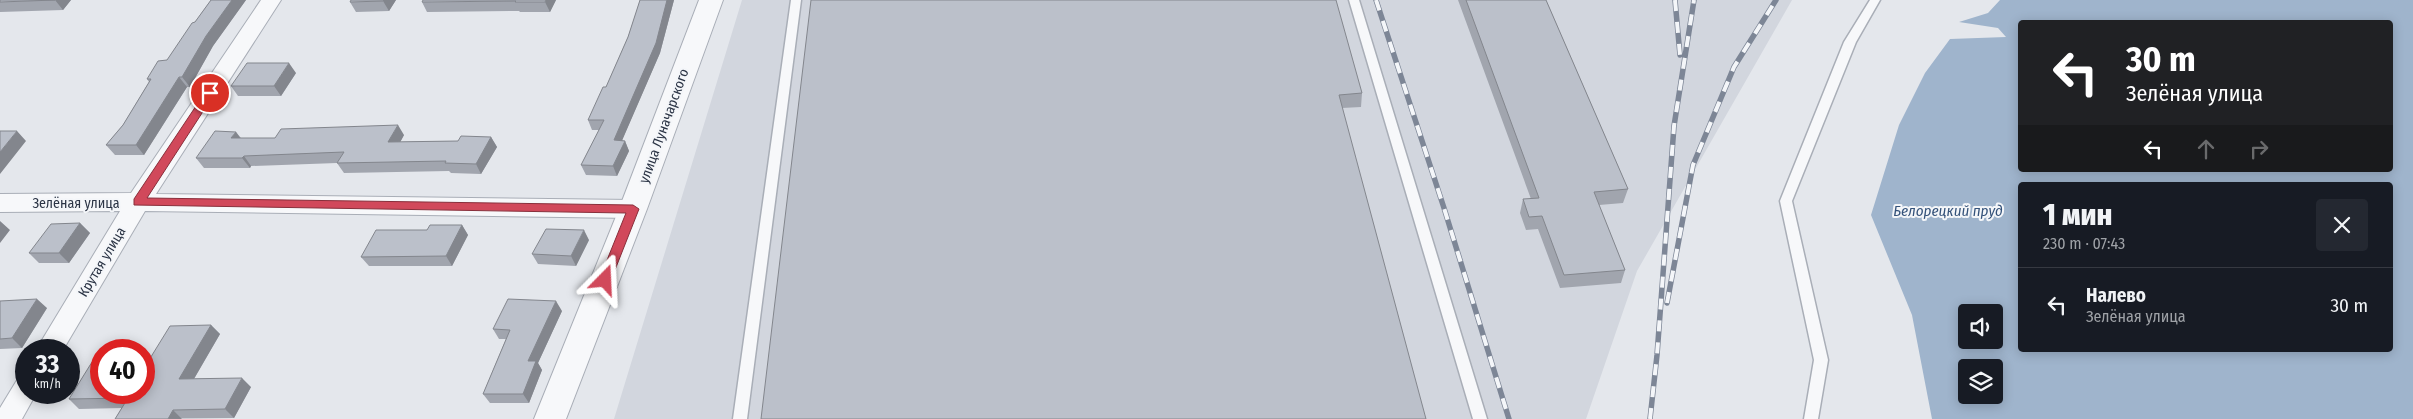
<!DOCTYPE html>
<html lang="ru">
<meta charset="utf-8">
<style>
:root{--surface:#171b24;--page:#242831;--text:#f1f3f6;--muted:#9ea1a6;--line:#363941}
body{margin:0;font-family:"Fira Sans Condensed",sans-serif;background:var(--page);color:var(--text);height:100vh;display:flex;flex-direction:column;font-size:19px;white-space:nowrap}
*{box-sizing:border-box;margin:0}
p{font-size:16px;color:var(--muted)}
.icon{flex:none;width:28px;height:28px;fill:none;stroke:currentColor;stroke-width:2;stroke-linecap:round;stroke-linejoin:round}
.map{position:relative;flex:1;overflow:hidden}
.panel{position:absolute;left:2018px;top:182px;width:375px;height:170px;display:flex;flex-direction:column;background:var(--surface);border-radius:5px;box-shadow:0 2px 12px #0003}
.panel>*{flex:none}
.hud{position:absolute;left:2018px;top:20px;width:375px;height:152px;border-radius:5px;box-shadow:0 2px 12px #0003;background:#202124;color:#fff;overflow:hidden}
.fabs{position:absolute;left:1958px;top:304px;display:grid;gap:10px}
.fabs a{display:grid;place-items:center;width:45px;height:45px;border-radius:5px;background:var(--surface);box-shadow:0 2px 12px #0003;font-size:25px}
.speed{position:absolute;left:15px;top:339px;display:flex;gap:10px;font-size:25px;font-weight:700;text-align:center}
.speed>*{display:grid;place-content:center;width:65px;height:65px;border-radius:50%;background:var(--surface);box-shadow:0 2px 12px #0003;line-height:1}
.speed small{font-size:12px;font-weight:400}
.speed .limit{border:8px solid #d22;background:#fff;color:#111}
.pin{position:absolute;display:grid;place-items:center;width:42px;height:42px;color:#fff;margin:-21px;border:2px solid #fff;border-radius:50%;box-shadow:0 1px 5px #0007}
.me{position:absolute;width:55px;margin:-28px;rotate:21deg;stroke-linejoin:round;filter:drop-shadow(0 0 4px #0008)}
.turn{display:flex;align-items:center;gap:18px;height:105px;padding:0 25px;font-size:22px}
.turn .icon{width:65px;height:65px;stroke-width:2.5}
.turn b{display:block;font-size:35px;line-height:42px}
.lanes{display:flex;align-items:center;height:48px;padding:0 25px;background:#0003;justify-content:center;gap:25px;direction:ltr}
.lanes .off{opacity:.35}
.round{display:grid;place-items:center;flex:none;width:52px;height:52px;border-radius:5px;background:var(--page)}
.head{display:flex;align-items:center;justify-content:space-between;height:85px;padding:0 25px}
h1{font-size:30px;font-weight:800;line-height:38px}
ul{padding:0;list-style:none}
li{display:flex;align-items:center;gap:15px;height:75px;padding:0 25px;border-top:1px solid var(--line)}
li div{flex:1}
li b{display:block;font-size:19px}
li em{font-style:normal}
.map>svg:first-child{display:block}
</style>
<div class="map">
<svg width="2413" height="419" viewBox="0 0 2413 419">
<rect width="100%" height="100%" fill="#e4e7ec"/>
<path fill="#d2d6de" d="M 742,0 L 1792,0 L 1637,271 L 1586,419 L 614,419 Z"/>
<path fill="#9fb4cc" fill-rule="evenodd" d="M 2000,0 L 2413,0 L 2413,419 L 1932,419 L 1912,315 L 1871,215 L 1899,125 L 1925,73 L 1950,39 L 2006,37 L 1998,28 L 1959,22 L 1988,13 ZM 2020,22 L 2390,22 L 2390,170 L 2020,170 ZM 2020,185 L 2390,185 L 2390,350 L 2020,350 ZM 1966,312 L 1994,312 L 1994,340 L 1966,340 ZM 1966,368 L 1994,368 L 1994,395 L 1966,395 Z"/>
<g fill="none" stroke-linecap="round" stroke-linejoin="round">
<g stroke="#a9aeb7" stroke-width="3">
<path id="service" d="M 791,0 L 801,0 L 747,419 L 733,419 Z
M 1349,0 L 1359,0 L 1487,419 L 1473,419 Z
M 1870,0 L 1880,0 L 1856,42 L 1792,201 L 1828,360 L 1818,419 L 1804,419 L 1814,360 L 1780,201 L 1844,42 Z"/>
</g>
<g stroke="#a9aeb7" stroke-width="2">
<path id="minor" d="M 261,0 L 281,0 L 156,194 L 633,200 L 641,203 L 645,209 L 641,215 L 633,218 L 145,211 L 63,350 L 36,350 L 120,211 L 0,212 L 0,194 L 131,193 Z
M 26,377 L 26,392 L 37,392 L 22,419 L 0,419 L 0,408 L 17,380 Z"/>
</g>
<g stroke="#a9aeb7" stroke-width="2">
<path id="tertiary" d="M 699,0 L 723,0 L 647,209 L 566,419 L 534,419 L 619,209 Z"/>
</g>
<use href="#service" fill="#f7f8fa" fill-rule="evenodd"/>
<use href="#minor" fill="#f7f8fa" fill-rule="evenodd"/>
<use href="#tertiary" fill="#f7f8fa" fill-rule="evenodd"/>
<g stroke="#7d8696" stroke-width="5.5">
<path id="rail" d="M 1376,0 L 1444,208 L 1509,419
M 1675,0 L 1680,55
M 1667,303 L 1693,165 L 1734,67 L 1776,0
M 1650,419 L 1657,355 L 1674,126 L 1694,0"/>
</g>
<use href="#rail" stroke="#f4f6f9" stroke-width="4" stroke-dasharray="11" stroke-linecap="butt"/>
</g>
<path fill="#a1a5ae" d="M 0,0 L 71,0 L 63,10 L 0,12 Z
M 211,0 L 246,0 L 213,46 L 190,87 L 187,87 L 144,155 L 115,155 L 106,145 L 123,125 L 149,82 L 147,79 L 167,60 Z
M 396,0 L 389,11 L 356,12 L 350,2 Z
M 556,0 L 550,12 L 520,12 L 519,11 L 427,12 L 422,2 Z
M 640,0 L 674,0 L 660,53 L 622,140 L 625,141 L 629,151 L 617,176 L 586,175 L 581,165 L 599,130 L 592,130 L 588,120 L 606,87 L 628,37 Z
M 811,0 L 1362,93 L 1361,107 L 1342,108 Z
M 1458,0 L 1546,0 L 1628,189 L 1623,203 L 1599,205 L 1625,270 L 1621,283 L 1560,288 L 1538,229 L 1526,230 L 1520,213 L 1523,199 L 1531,199 Z
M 296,73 L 281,96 L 238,96 L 231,86 Z
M 236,132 L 241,138 L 275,138 L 404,135 L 400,142 L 458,141 L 491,137 L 497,147 L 481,174 L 451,173 L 449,171 L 344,173 L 337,163 L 251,166 L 250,168 L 204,168 L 196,158 Z
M 80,223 L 90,233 L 69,263 L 39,263 L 29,253 Z
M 462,225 L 468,235 L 452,266 L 369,266 L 361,257 L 427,230 Z
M 589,240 L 576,266 L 538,264 L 532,254 Z
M 0,301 L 47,308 L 22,348 L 0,349 Z
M 562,311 L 538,363 L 542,370 L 529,403 L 490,403 L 483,394 L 506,339 L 499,339 L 493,329 Z
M 211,325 L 220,334 L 194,379 L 251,387 L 234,418 L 115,419 L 122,408 L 79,409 L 69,399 L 149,360 Z"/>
<path fill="#83868d" d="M 55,0 L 71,0 L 63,10 Z
M 232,0 L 246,0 L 213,46 L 190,87 L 182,77 L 206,36 Z
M 384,0 L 396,0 L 389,11 L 383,1 Z
M 546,0 L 556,0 L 550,12 L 545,2 Z
M 667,0 L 674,0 L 660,53 L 618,150 L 614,140 Z
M 289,63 L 296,73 L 281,96 L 274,86 Z
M 179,77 L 187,87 L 144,155 L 136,145 Z
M 398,125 L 404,135 L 395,152 L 388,142 Z
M 17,131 L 26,141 L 0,174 L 0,152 Z
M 236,132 L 243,142 L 231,138 Z
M 491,137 L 497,147 L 481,174 L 476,164 Z
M 625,141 L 629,151 L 617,176 L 613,166 Z
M 244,156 L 251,166 L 250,168 L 242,158 Z
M 0,221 L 10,230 L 0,243 Z
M 80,223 L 90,233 L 69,263 L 59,253 Z
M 462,225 L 468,235 L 452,266 L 446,256 Z
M 584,230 L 589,240 L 576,266 L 571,256 Z
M 37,299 L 47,308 L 22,348 L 12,338 Z
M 556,301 L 562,311 L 538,363 L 542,370 L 529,403 L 523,394 L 528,361 Z
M 211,325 L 220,334 L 188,389 L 179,379 Z
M 242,378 L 251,387 L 234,418 L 225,409 Z
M 173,410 L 182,419 L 168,419 Z"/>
<path fill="#bbc0ca" stroke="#83868d" d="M 0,0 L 55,0 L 0,2 Z
M 211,0 L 232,0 L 206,36 L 182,77 L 179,77 L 136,145 L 106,145 L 123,125 L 151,79 L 147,79 L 158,61 L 167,60 L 192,23 L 195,22 Z
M 351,0 L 384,0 L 383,1 L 350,2 Z
M 423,0 L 546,0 L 545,2 L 515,2 L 516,1 L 422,2 Z
M 640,0 L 667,0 L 656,43 L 614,140 L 625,141 L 613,166 L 581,165 L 604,120 L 588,120 L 603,87 L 606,87 L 628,37 Z
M 811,0 L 1336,0 L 1362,93 L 1339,95 L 1426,419 L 761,419 Z
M 1466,0 L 1546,0 L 1628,189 L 1594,192 L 1625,270 L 1564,275 L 1542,216 L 1529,217 L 1523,199 L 1539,198 Z
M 247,63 L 289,63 L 274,86 L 231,86 Z
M 398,125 L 388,142 L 458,141 L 461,136 L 491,137 L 476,164 L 445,163 L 446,161 L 337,163 L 344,152 L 244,156 L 242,158 L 196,158 L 215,131 L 236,132 L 231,138 L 275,138 L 281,129 Z
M 0,131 L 17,131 L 0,152 Z
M 80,223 L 59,253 L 29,253 L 51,224 Z
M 430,225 L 462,225 L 446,256 L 361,257 L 376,230 L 427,230 Z
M 546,229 L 584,230 L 571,256 L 532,254 Z
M 37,299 L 12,338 L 0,339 L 0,301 Z
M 508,299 L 556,301 L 528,361 L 536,361 L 523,394 L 483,394 L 510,330 L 493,329 Z
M 211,325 L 179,379 L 242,378 L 225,409 L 173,410 L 168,419 L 115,419 L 128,398 L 69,399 L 92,362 L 101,361 L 101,392 L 144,392 L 144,360 L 149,360 L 170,326 Z"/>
<path fill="#d1495b" stroke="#882f3b" d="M 210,90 L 215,93 L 147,198 L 633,205 L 639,209 L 611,280 L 605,284 L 599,280 L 626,213 L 134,205 L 134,199 L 206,91 Z"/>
<g text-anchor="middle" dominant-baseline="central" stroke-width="4" stroke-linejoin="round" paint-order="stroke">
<g font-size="14" fill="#2b3445" stroke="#f4f6f9">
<text transform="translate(664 126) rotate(-70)">улица Луначарского</text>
<text x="76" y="203">Зелёная улица</text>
<text transform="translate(102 262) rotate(-59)">Крутая улица</text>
</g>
<g font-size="15" font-style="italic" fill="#34527a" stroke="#f4f6f9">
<text x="1948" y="211">Белорецкий пруд</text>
</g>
</g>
</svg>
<div class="fabs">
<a><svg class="icon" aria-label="sound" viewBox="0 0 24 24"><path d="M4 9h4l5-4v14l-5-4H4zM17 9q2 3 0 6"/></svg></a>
<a><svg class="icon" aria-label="layers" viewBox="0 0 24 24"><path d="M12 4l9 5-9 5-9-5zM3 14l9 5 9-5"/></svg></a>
</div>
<div class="speed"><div>33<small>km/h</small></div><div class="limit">40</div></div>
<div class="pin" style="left:210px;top:93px;background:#d93025"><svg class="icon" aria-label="arrive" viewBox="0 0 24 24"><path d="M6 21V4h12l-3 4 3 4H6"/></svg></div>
<svg class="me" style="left:605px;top:280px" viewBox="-20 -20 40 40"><path d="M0-17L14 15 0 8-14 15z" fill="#d1495b" stroke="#fff" stroke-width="4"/></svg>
<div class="hud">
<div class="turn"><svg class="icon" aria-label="left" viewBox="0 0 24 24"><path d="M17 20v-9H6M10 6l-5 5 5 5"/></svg><div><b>30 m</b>Зелёная улица</div></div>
<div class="lanes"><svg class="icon" aria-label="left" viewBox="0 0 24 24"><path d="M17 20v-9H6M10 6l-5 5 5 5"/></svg><svg class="icon off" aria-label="ahead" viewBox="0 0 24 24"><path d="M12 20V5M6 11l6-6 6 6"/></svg><svg class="icon off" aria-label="right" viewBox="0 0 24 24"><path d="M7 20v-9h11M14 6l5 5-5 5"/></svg></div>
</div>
<section class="panel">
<div class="head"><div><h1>1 мин</h1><p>230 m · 07:43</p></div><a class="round"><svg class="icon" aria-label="close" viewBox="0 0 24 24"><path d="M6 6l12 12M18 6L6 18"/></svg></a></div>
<ul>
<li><svg class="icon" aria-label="left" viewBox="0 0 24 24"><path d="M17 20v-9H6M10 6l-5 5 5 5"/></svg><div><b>Налево</b><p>Зелёная улица</p></div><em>30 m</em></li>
</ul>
</section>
</div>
